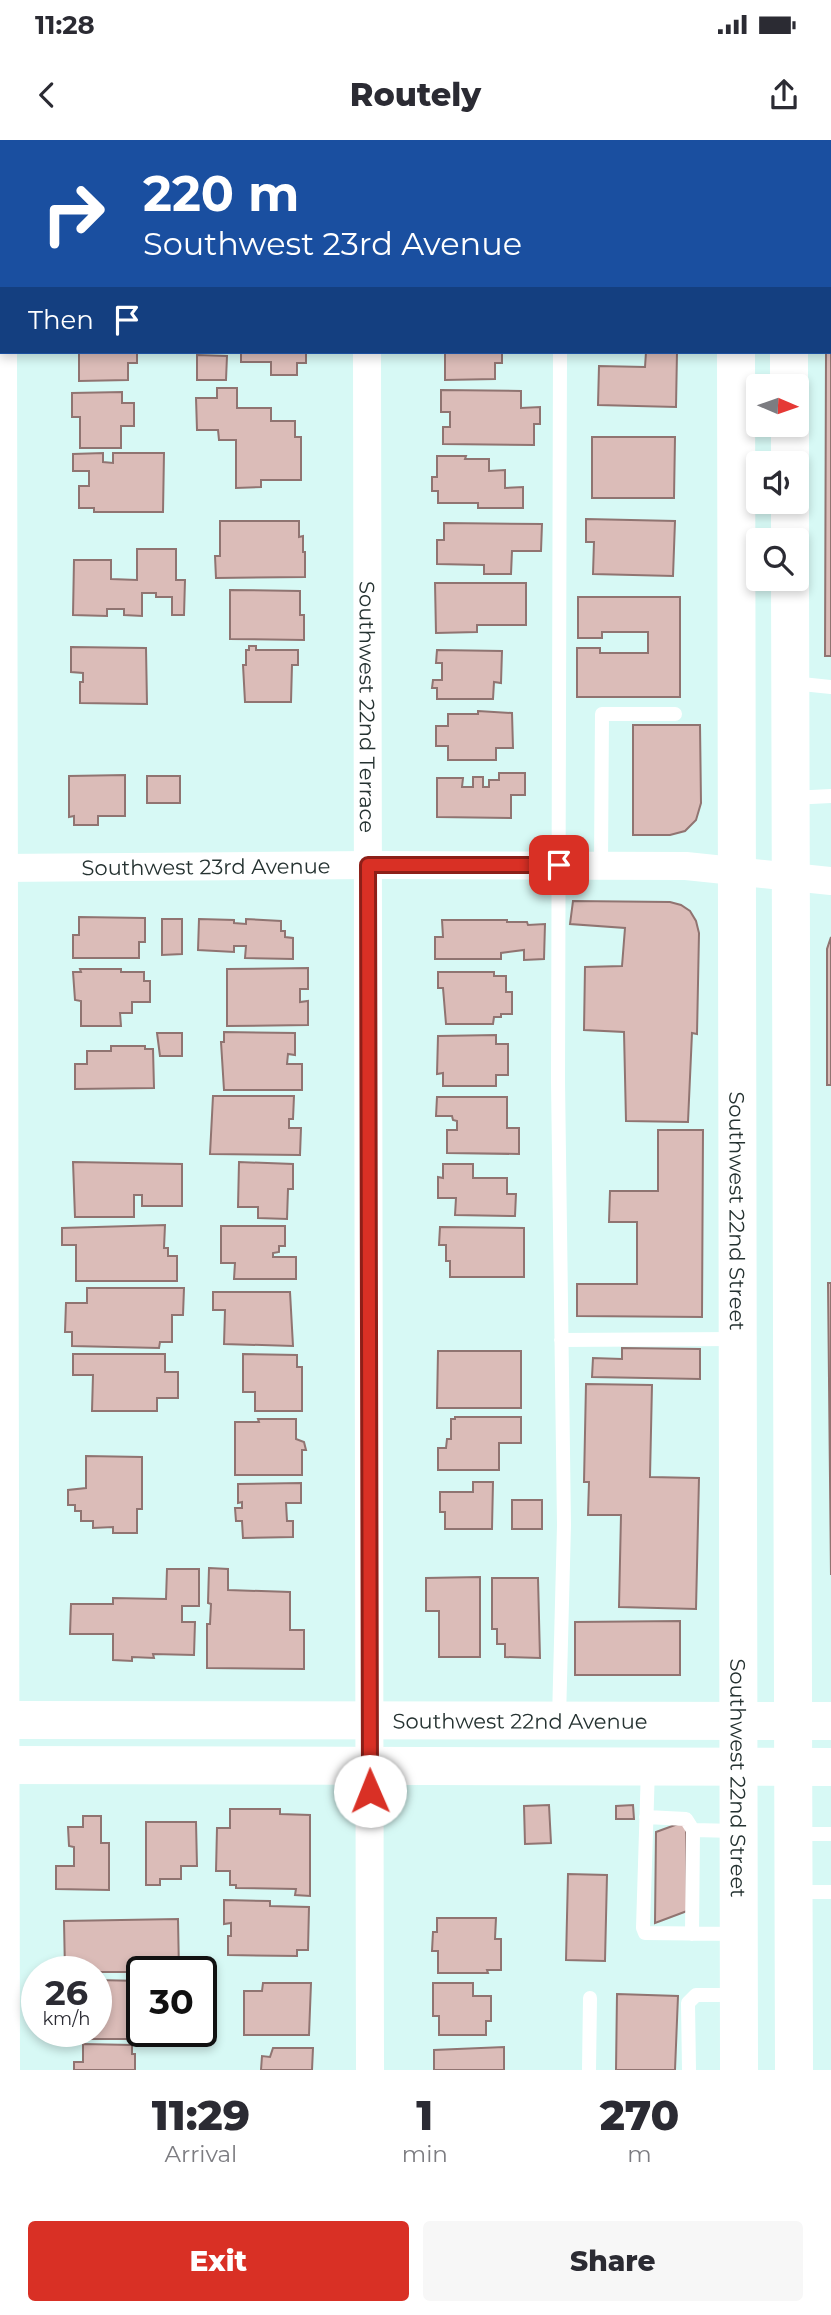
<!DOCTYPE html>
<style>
:root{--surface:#fff;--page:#f7f7f7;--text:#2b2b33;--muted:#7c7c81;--accent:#d93025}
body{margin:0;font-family:Montserrat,sans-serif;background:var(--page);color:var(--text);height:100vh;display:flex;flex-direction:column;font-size:26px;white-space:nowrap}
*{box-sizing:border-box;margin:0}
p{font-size:23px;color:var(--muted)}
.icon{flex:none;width:38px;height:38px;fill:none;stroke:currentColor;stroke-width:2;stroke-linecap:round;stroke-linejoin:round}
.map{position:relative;height:1930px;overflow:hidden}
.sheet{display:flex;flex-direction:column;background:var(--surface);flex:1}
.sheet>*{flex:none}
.hud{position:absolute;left:0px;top:0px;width:831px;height:214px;box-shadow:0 4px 10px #0003;background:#1a4fa0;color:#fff;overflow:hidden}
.needle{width:46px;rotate:92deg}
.buttons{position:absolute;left:746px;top:234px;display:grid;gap:14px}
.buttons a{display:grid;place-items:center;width:63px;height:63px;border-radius:7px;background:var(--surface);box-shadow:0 4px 10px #0003;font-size:35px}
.speed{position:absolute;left:21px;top:1816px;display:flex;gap:14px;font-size:35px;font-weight:700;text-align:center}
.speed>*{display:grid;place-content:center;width:91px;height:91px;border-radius:50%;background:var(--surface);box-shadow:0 4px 10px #0003;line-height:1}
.speed small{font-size:18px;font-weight:400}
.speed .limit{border:4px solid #111;border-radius:10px;background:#fff;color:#111}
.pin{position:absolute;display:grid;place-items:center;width:60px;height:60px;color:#fff;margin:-30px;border-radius:14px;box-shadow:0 4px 10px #0006}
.me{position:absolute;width:77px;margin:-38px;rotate:359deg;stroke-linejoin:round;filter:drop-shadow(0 0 5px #0008)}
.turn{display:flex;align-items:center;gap:24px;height:147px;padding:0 28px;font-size:32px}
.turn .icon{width:91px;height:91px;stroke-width:2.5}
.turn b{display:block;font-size:49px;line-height:60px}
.then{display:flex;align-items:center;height:66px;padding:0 28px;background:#0003;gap:14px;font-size:26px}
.eta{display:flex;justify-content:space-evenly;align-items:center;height:119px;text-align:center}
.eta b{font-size:42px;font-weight:800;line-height:49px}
.primary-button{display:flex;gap:14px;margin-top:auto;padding:14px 28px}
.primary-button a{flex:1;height:80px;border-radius:7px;background:var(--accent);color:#fff;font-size:28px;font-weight:800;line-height:80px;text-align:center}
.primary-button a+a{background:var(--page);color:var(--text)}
.status{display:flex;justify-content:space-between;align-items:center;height:49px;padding:0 35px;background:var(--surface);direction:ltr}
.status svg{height:19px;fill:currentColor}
header{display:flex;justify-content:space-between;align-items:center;height:91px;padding:0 28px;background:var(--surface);font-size:32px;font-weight:800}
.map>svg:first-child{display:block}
</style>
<div class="status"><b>11:28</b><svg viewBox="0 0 49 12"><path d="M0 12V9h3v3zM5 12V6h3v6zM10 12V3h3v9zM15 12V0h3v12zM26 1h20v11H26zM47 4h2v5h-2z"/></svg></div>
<header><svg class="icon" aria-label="back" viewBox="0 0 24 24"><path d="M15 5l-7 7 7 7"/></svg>Routely<svg class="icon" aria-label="share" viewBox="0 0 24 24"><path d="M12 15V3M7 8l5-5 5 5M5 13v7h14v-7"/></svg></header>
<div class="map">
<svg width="831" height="1930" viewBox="0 0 831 1930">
<rect width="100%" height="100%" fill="#d7f9f5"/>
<path fill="#dbbcb8" stroke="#907471" stroke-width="2" d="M 73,0 L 131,0 L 131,2 L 73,2 Z
M 254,0 L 298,0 L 298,2 L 254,2 Z
M 435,0 L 504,0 L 504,2 L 435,2 Z
M 827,0 L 831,0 L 831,516 L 825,516 L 826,212 L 830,212 L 830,2 Z
M 79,212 L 137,212 L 137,223 L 128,223 L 128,240 L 79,241 Z
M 241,212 L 306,212 L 306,223 L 297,223 L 297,235 L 271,235 L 271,222 L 241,222 Z
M 445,212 L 502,212 L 502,223 L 495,223 L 495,239 L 445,240 Z
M 646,212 L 677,212 L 676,267 L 598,265 L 599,226 L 645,227 Z
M 197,215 L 227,216 L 226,240 L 197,240 Z
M 217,248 L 237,248 L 237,268 L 271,268 L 271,281 L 295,281 L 295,297 L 301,297 L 301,340 L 261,340 L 261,347 L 236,348 L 236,300 L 219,300 L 218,290 L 197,290 L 196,258 L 217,258 Z
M 441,250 L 521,251 L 521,268 L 540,267 L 540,284 L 534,284 L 534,305 L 443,304 L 443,287 L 450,287 L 450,272 L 441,272 Z
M 122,252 L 122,263 L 134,263 L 134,286 L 121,286 L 121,308 L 80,308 L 80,277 L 72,277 L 72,253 Z
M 592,297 L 675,297 L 674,358 L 592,358 Z
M 103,313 L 103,322 L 113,323 L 113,313 L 164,313 L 163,372 L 94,372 L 94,368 L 79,368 L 79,346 L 89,346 L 89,331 L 73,331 L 73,314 Z
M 437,316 L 466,316 L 465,319 L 489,319 L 489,331 L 505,330 L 505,348 L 523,347 L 523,368 L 478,368 L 478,363 L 438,363 L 438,351 L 432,351 L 432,337 L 437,337 Z
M 586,379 L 675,381 L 673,436 L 593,434 L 594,402 L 586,402 Z
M 220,381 L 299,381 L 299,397 L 303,396 L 303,412 L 305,412 L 305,437 L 216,438 L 215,416 L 220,416 Z
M 444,383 L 542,384 L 541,411 L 512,411 L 511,434 L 484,434 L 484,425 L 437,424 L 437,400 L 444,400 Z
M 137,409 L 176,409 L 176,440 L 185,440 L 184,475 L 172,475 L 172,457 L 156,457 L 156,453 L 142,453 L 142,476 L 124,475 L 124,469 L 107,469 L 107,476 L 73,475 L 74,420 L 111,420 L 111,439 L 137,440 Z
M 435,443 L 526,443 L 526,485 L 477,485 L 477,492 L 436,493 Z
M 230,450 L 300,451 L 300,475 L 304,475 L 304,500 L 230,499 Z
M 578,457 L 680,457 L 680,557 L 577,557 L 577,508 L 600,508 L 600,513 L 648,513 L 648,492 L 602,492 L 602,498 L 578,498 Z
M 249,506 L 256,506 L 256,510 L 298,510 L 298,525 L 292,525 L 291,562 L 245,562 L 243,525 L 246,525 L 246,510 L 249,510 Z
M 71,507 L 146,508 L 147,564 L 80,563 L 80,542 L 83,542 L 83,533 L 71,532 Z
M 437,510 L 502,511 L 501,543 L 494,542 L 493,559 L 437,559 L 437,548 L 432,548 L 433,540 L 442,540 L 442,523 L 436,523 Z
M 478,571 L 512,573 L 513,608 L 496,608 L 496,620 L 448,620 L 448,606 L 436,606 L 436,586 L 448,586 L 448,574 L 478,574 Z
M 633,585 L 700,585 L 701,663 L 696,680 L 685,691 L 670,695 L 633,695 Z
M 499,633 L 525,633 L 525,655 L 511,655 L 511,678 L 437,677 L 437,638 L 463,638 L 462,647 L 473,647 L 473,637 L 483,637 L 483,647 L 489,647 L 489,640 L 499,640 Z
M 125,635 L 125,676 L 98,676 L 98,685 L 74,685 L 74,676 L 69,677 L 69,636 Z
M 147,636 L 180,636 L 180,663 L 147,663 Z
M 573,761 L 670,762 L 681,765 L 690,771 L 696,781 L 699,793 L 697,894 L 692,893 L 688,982 L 626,981 L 624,892 L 584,890 L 585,827 L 622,826 L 625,788 L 570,784 Z
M 79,777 L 145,778 L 145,802 L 139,802 L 139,818 L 73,818 L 73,795 L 79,795 Z
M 162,779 L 182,779 L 182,814 L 162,815 Z
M 199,779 L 234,780 L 234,783 L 246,784 L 246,779 L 281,781 L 281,791 L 285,791 L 285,797 L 293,798 L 293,819 L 245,818 L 246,806 L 234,806 L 234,812 L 198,810 Z
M 442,780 L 507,780 L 507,782 L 527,782 L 528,785 L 545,784 L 544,819 L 524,820 L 524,810 L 501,813 L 501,819 L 435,819 L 435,797 L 443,797 Z
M 831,797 L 831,945 L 827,945 L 827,809 Z
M 308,828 L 308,849 L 300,849 L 300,862 L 308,861 L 308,885 L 227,886 L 227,829 Z
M 80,829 L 121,829 L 121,832 L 144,832 L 144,841 L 150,841 L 150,862 L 132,862 L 132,873 L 120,873 L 121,886 L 81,886 L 81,861 L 75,860 L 73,832 L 81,832 Z
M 438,832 L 494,832 L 494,836 L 506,836 L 506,852 L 512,852 L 512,874 L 501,874 L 501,877 L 494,877 L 493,884 L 446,884 L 443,848 L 438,848 Z
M 224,892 L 295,893 L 295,915 L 288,914 L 287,924 L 302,924 L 302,950 L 224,950 L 221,902 L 224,902 Z
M 157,893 L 182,893 L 182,916 L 160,916 Z
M 496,895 L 496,904 L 508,904 L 508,935 L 496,935 L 496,946 L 443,946 L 443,933 L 437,934 L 438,896 Z
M 111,906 L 145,906 L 145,909 L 153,909 L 154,948 L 75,949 L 75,924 L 87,924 L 87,911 L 111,911 Z
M 213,956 L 294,956 L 293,979 L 289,979 L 289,988 L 301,988 L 300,1015 L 210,1014 Z
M 437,957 L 507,957 L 507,988 L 519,988 L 519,1014 L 447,1013 L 447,990 L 457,990 L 457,981 L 453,980 L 452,976 L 436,976 Z
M 658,990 L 703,990 L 702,1177 L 577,1176 L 577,1144 L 637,1144 L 637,1082 L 609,1082 L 610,1051 L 658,1051 Z
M 73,1022 L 182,1024 L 182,1066 L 142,1066 L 142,1055 L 134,1055 L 134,1077 L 75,1077 Z
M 239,1022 L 293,1024 L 293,1049 L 288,1049 L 287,1079 L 258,1078 L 258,1067 L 238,1067 Z
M 443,1024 L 473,1024 L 473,1038 L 507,1038 L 507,1054 L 516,1054 L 515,1076 L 455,1075 L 456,1058 L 438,1058 L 438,1037 L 443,1038 Z
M 165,1085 L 164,1108 L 168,1108 L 168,1116 L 177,1116 L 177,1141 L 76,1141 L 76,1105 L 62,1105 L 62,1088 Z
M 221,1086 L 285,1086 L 285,1106 L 279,1106 L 279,1112 L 273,1113 L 273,1117 L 296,1117 L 296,1139 L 234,1139 L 235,1123 L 221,1123 Z
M 440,1087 L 524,1088 L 524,1137 L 450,1137 L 450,1121 L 446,1121 L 446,1105 L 439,1105 Z
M 828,1143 L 831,1143 L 831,1435 Z
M 87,1148 L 184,1148 L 183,1175 L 172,1175 L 172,1202 L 160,1202 L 159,1208 L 72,1206 L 72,1192 L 65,1192 L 66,1163 L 87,1163 Z
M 213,1152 L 290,1152 L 293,1206 L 224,1204 L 225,1170 L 213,1170 Z
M 622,1208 L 700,1209 L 700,1239 L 592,1237 L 593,1218 L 622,1219 Z
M 438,1211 L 521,1211 L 521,1268 L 437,1268 Z
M 73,1214 L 165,1214 L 165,1232 L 178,1232 L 178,1258 L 157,1258 L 157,1271 L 92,1271 L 93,1235 L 73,1235 Z
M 243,1214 L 297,1215 L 297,1227 L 302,1227 L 302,1271 L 255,1271 L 255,1252 L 243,1252 Z
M 586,1244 L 652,1245 L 650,1337 L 699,1338 L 696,1469 L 619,1467 L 621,1375 L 588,1375 L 589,1342 L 584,1342 Z
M 455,1277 L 521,1277 L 521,1303 L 499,1303 L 499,1330 L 438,1330 L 438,1308 L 446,1308 L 447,1299 L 451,1299 L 451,1279 L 455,1279 Z
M 258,1279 L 296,1279 L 296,1299 L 304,1302 L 306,1310 L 302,1310 L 302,1335 L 235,1335 L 235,1282 L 259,1282 Z
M 86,1316 L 142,1317 L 142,1369 L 137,1369 L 137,1393 L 113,1393 L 113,1387 L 93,1388 L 93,1381 L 81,1381 L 81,1371 L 75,1371 L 75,1365 L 68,1365 L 68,1350 L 86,1348 Z
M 473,1342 L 493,1342 L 492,1389 L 445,1389 L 445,1372 L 440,1372 L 440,1352 L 473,1352 Z
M 301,1343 L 301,1363 L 286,1363 L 287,1381 L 293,1381 L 293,1397 L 243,1398 L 242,1381 L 236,1381 L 235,1368 L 242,1368 L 242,1362 L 238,1363 L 238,1344 Z
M 512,1360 L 542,1360 L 542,1389 L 512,1389 Z
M 209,1428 L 228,1429 L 228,1450 L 290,1452 L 290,1490 L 304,1490 L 304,1529 L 207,1528 L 207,1484 L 210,1484 L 211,1464 L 208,1463 Z
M 167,1429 L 199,1429 L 199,1466 L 182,1466 L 182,1482 L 195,1482 L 194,1515 L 153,1514 L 154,1518 L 132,1517 L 132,1521 L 113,1520 L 113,1494 L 70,1494 L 71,1464 L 113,1464 L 113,1458 L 166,1459 Z
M 480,1437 L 480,1517 L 439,1517 L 439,1471 L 426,1471 L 426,1438 Z
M 492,1438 L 538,1438 L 540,1518 L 505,1517 L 505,1504 L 497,1504 L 497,1489 L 492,1489 Z
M 680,1481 L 680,1535 L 575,1535 L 575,1482 Z
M 549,1665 L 551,1703 L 525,1704 L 524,1666 Z
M 633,1665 L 634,1679 L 616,1679 L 616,1666 Z
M 230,1669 L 280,1669 L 280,1674 L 310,1675 L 310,1756 L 295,1755 L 296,1749 L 236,1748 L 236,1745 L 230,1745 L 230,1731 L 216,1731 L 217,1688 L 230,1688 Z
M 83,1676 L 101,1676 L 101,1703 L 109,1703 L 109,1750 L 56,1749 L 56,1726 L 74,1726 L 74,1707 L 69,1706 L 68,1687 L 83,1687 Z
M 686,1681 L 687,1771 L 655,1783 L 656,1692 Z
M 146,1682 L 196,1682 L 197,1726 L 181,1726 L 181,1739 L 160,1739 L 160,1745 L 146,1745 Z
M 568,1734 L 607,1735 L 605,1821 L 566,1820 Z
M 224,1760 L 270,1761 L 270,1766 L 309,1767 L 308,1810 L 297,1810 L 297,1816 L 228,1815 L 228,1796 L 231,1796 L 231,1783 L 224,1784 Z
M 437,1778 L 496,1778 L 495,1799 L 501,1799 L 501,1830 L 487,1830 L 488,1833 L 438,1833 L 438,1811 L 432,1811 L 433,1792 L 437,1792 Z
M 178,1779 L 179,1832 L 65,1832 L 64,1781 Z
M 96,1840 L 142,1841 L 142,1892 L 152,1892 L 152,1899 L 69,1899 L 70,1892 L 96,1892 Z
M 263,1843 L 311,1843 L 309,1895 L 244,1895 L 244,1851 L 262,1851 Z
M 433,1843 L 473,1843 L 473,1856 L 491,1856 L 491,1881 L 486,1881 L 486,1895 L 439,1895 L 439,1876 L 433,1876 Z
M 617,1854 L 678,1856 L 675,1930 L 616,1930 Z
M 83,1904 L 132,1905 L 132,1914 L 135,1914 L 135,1930 L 74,1930 L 74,1922 L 83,1922 Z
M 504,1907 L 504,1930 L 434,1930 L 434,1910 Z
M 273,1908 L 313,1908 L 312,1930 L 261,1930 L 262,1916 L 270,1917 Z"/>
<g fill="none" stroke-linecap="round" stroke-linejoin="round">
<path stroke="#fff" stroke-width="14" d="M 559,0 L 559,2
M 792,543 L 831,547
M 791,658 L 831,656
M 601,725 L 602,574 L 675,574
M 561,1200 L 736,1199
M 559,1579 L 564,1385 L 558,941 L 560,212
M 648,1628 L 643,1788 L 645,1793 L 736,1794
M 646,1677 L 686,1679 L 693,1690
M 795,1694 L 831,1694
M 794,1752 L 831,1752
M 692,1794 L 693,1690 L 737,1691
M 589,1930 L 590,1858
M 689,1930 L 688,1863 L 696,1855 L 737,1855"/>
<g stroke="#fff" stroke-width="28">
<path d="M 367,0 L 367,2"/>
<path d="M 4,2 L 4,0"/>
<path d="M 3,212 L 6,1930"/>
<path id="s1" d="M 367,212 L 370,1930"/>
<path id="s2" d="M 0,728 L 368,725 L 686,726 L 831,741"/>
</g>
<g stroke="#fff" stroke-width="38">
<path d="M 735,0 L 735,2"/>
<path d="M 789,0 L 789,2"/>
<path id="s3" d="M 736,212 L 739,1930"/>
<path d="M 789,212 L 789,247"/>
<path d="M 790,285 L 790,324"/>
<path d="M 790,362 L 790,401"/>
<path d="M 790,439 L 794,1930"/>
<path id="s4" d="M 0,1580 L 831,1581"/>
<path d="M 0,1625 L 831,1627"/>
</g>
</g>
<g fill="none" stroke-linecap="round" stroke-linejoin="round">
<g stroke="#8d1f18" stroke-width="18">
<path id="route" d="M 370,1651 L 368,725 L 559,725"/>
</g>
<use href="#route" stroke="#d93025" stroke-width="12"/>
</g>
<g text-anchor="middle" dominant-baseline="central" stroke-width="7" stroke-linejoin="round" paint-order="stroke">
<g font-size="21" fill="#253231" stroke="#d7f9f5">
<text stroke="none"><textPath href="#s1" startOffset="355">Southwest 22nd Terrace</textPath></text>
<text stroke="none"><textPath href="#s2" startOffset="206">Southwest 23rd Avenue</textPath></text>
<text stroke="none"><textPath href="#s3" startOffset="859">Southwest 22nd Street</textPath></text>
<text stroke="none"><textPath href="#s4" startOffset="520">Southwest 22nd Avenue</textPath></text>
<text stroke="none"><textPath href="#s3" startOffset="1426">Southwest 22nd Street</textPath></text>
</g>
</g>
</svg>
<div class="buttons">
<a><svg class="needle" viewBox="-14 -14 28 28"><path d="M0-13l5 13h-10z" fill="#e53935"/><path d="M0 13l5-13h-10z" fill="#7c7c81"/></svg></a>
<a><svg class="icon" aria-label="sound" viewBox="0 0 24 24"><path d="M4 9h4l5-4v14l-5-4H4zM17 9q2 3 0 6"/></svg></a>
<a><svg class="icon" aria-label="search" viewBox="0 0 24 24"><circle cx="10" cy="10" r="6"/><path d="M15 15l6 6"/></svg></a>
</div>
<div class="speed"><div>26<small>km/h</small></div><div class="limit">30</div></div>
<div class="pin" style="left:559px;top:725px;background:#d93025"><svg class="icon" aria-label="arrive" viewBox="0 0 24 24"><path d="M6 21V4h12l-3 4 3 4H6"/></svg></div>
<svg class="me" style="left:370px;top:1651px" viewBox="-20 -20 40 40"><circle r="19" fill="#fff"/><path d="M0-13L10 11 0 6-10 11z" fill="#d93025"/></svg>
<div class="hud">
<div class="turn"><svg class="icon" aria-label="right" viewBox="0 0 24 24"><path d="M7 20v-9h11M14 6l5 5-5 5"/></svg><div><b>220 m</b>Southwest 23rd Avenue</div></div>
<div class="then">Then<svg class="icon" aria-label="arrive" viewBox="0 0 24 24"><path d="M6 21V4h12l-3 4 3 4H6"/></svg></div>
</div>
</div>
<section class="sheet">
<div class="eta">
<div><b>11:29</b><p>Arrival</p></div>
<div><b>1</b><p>min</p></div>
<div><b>270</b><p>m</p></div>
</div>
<div class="primary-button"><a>Exit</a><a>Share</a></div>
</section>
